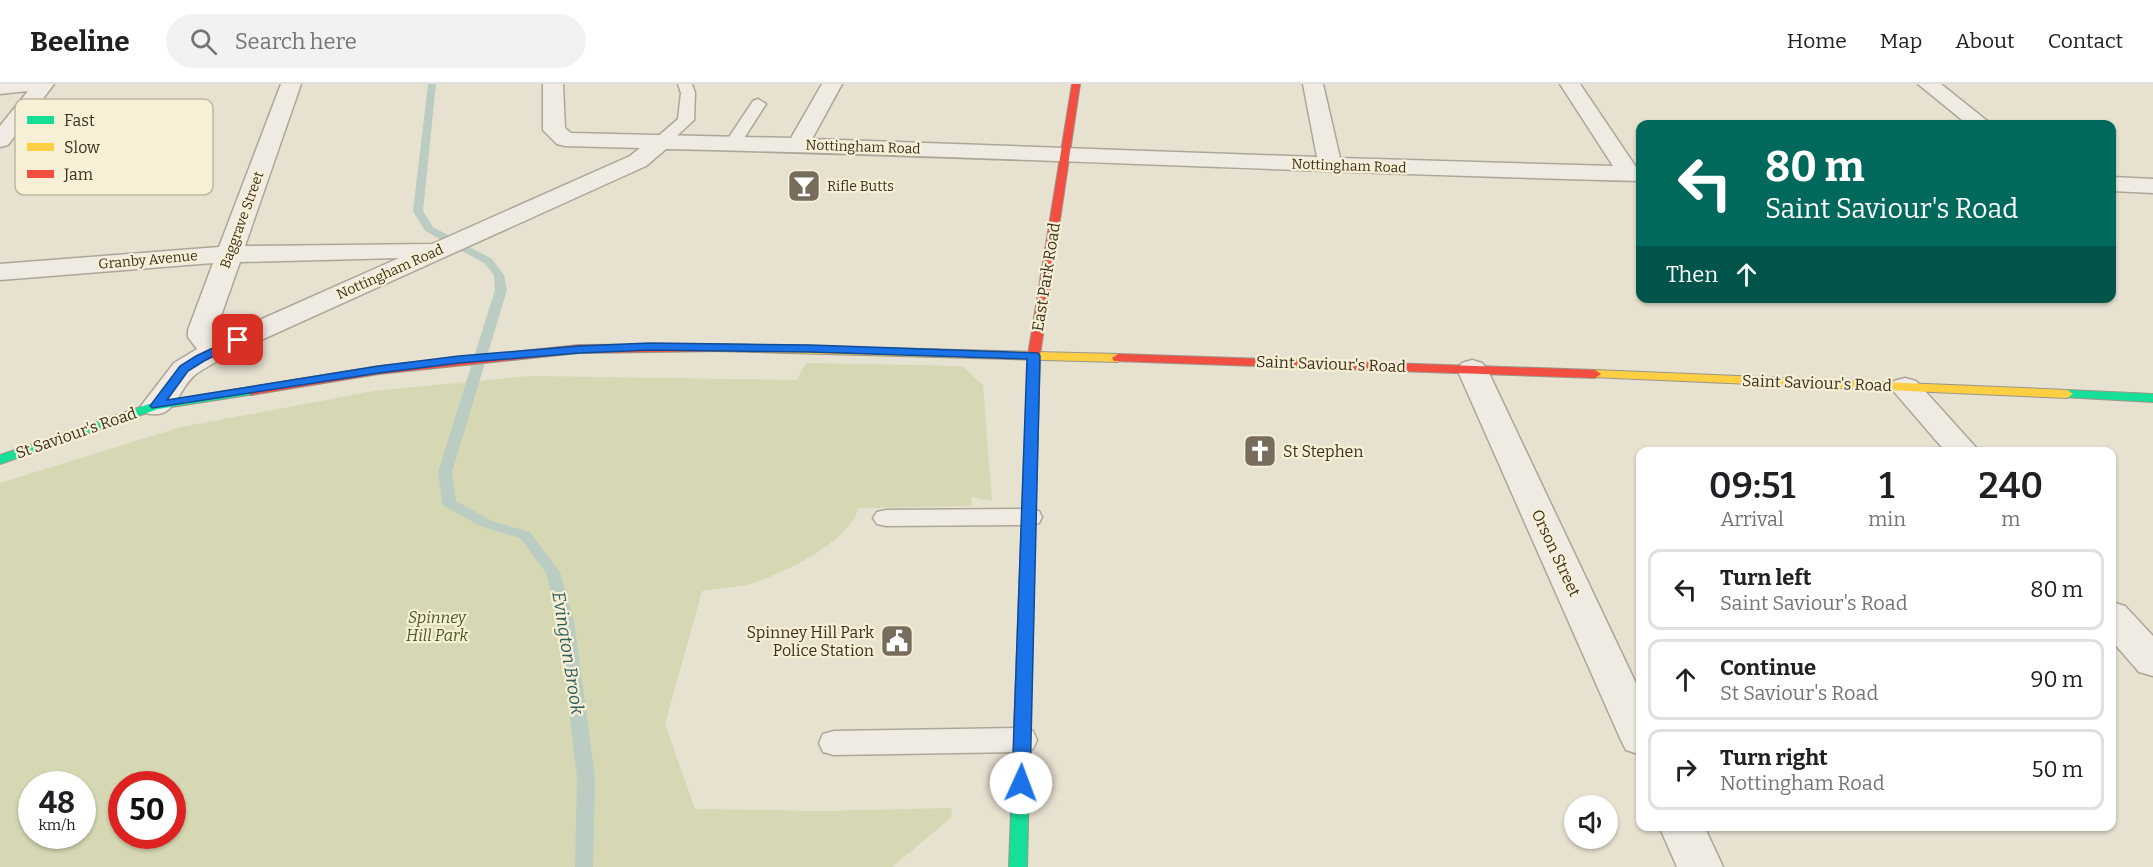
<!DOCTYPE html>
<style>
:root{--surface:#fff;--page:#f2f2f2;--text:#202124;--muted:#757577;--line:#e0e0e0}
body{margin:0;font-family:Bitter,serif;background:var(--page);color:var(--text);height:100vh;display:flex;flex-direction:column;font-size:22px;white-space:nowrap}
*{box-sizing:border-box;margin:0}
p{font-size:20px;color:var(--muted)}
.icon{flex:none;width:33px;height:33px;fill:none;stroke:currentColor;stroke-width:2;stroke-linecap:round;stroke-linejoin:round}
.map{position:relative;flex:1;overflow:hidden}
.details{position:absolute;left:1636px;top:363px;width:480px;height:384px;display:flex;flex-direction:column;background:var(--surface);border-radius:12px;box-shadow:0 2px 4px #0004}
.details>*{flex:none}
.top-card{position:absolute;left:1636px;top:36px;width:480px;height:183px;border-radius:12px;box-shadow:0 2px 4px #0004;background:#00695c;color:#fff;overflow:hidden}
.tools{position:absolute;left:1564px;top:711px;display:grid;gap:12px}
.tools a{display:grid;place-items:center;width:54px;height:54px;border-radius:50%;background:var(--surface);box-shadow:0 2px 4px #0004;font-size:30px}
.speed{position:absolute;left:18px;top:687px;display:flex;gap:12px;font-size:30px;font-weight:700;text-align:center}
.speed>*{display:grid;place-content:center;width:78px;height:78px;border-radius:50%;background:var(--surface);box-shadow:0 2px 4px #0004;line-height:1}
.speed small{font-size:15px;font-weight:400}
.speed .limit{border:9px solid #d22;background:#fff;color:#111}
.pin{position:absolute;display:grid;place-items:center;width:51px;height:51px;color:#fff;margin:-26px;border-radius:12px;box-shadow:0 3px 9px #0006}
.me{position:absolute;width:66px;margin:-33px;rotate:2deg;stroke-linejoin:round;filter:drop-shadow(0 0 4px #0008)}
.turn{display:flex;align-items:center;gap:21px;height:126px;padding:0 30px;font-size:27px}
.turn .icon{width:78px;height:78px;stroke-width:2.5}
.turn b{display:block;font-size:42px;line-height:51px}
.then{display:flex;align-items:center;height:57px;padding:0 30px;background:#0003;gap:12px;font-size:22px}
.eta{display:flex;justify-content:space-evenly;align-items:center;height:102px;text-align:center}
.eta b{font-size:36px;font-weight:600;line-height:42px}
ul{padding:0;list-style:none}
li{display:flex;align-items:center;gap:18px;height:81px;margin:0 12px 9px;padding:0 18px;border:3px solid var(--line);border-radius:12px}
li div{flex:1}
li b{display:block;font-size:22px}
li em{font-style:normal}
header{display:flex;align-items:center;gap:36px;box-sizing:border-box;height:84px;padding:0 30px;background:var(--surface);border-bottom:2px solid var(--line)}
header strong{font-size:28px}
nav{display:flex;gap:33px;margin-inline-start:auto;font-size:21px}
.search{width:420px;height:54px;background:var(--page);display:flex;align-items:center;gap:15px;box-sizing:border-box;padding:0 21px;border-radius:33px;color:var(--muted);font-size:22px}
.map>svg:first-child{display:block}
</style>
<header>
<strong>Beeline</strong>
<div class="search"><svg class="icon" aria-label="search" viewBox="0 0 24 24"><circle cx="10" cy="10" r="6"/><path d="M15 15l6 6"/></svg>Search here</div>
<nav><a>Home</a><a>Map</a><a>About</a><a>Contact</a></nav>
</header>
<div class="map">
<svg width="2153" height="783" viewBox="0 0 2153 783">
<rect width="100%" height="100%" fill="#e7e1d0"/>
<path fill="#d5d8b2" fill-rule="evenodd" d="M 806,279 L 962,282 L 983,301 L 992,417 L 972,413 L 971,422 L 858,424 C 852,456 783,490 753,499 C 737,504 719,504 702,507 L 665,640 L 695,725 L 824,727 L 952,724 L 951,734 L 892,783 L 0,783 L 0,399 L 181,343 L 374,307 L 528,292 L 797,296 ZM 82,700 L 82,752 L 32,752 L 32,700 ZM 122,700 L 172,700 L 172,752 L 122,752 Z"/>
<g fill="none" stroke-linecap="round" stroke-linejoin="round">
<path fill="#bbcdc3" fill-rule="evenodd" d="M 428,0 L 436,0 L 423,127 L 433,143 L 492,175 L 504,191 L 507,206 L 452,388 L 456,417 L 492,437 L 530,448 L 560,488 L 574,536 L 595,693 L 593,783 L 575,783 L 577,693 L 558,536 L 546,489 L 520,454 L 482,443 L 444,422 L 442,419 L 438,388 L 495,206 L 494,191 L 484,179 L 425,147 L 413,127 Z"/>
<g stroke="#ada698" stroke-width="3">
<path id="lane" d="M 678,0 L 692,0 L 695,9 L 694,36 L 667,61 L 655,61 L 653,58 L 655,55 L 678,35 L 681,9 Z
M 758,15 L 766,20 L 741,59 L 739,62 L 727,62 L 725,59 L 753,17 Z
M 1030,425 L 1039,427 L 1042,433 L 1039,439 L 1030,441 L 886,442 L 877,440 L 873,434 L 877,428 L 886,426 Z
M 1022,644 L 1033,647 L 1037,656 L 1033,665 L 1022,668 L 834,671 L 823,668 L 819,659 L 823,650 L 834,647 Z"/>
</g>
<g stroke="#ada698" stroke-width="3">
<path id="street" d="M 0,0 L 54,0 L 8,61 L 0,63 L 0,42 L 28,7 L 0,10 Z
M 281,0 L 301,0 L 245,162 L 432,160 L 630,72 L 640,64 L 565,62 L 557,60 L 543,46 L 543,0 L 563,0 L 565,44 L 571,49 L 791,54 L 822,0 L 842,0 L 812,55 L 1317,73 L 1303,0 L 1323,0 L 1340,74 L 1613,82 L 1560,0 L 1580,0 L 1636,83 L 1641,83 L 1641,97 C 1316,89 992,72 666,65 L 646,82 L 228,271 C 218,277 206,283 196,290 C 176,306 177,337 145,329 L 141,322 L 174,279 L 197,265 L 188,253 L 188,246 L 213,179 L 0,196 L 0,180 L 219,163 ZM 399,174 L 219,254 L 217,253 L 216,246 L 240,178 Z
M 1918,0 L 1941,0 L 1991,40 L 1967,40 Z
M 2112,93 L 2153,95 L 2153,109 L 2112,107 Z
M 1472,276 L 1482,279 L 1487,285 L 1641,610 L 1641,671 L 1626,666 L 1620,654 L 1457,285 L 1462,279 Z
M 1905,294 L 1916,297 L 1980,368 L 1946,368 L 1890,303 L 1894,297 Z
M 2112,518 L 2125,522 L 2153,552 L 2153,592 L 2139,588 L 2112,557 Z
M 1659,742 L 1704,742 L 1723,783 L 1677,783 Z"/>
</g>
<g stroke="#9c9588" stroke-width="2">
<path id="fast" d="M 251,303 L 255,304 L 257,307 L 255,310 L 158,325 L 0,380 L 0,371 L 152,319 Z
M 2067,306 L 2153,310 L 2153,318 L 2063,313 L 2061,310 L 2063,307 Z
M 1027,479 L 1032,480 L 1034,484 L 1027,783 L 1009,783 L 1020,484 L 1022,480 Z"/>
</g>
<g stroke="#9c9588" stroke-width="2">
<path id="slow" d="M 718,260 L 1118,270 L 1124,274 L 1118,278 L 714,267 L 712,264 L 714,261 Z
M 1595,286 L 2067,306 L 2073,310 L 2067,314 L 1591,293 L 1589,290 Z"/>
</g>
<g stroke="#9c9588" stroke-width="2">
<path id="jam" d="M 1072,0 L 1080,0 L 1040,271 L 1034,484 L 1032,488 L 1022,488 L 1020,484 L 1028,271 Z
M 718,260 L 722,261 L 724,264 L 722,267 L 579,269 L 379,290 L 251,311 L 245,307 L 251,303 L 379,282 L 579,261 Z
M 1118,270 L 1595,286 L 1601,290 L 1595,294 L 1114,277 L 1112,274 Z"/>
</g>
<use href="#lane" fill="#efebe2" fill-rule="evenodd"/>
<use href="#street" fill="#efebe2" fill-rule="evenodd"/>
<use href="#fast" fill="#16e098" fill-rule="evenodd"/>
<use href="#slow" fill="#ffcf43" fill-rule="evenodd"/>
<use href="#jam" fill="#f24e42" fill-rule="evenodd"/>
</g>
<path fill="#1a73e8" stroke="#114b97" stroke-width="1.5" d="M 238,252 L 244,256 L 242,258 L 204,277 L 188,287 L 167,316 L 379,282 L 459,272 L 579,262 L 650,259 L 810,261 L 1038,269 L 1040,272 L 1030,699 L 1027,704 L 1021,706 L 1015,704 L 1012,699 L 1027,275 L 810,268 L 650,266 L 579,269 L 459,279 L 379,289 L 152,324 L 150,322 L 180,282 L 196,272 Z"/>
<defs>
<g id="bar-square" transform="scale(1.725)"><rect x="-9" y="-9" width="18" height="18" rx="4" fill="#786d5d" stroke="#f8f0d6"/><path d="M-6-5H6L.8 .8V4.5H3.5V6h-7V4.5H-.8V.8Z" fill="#fff"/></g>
<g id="church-square" transform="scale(1.725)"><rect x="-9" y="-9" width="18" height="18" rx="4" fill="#786d5d" stroke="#f8f0d6"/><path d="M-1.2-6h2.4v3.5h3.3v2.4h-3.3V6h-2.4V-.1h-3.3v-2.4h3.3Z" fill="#fff"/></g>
<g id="civic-square" transform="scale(1.725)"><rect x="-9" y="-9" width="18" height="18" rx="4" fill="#786d5d" stroke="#f8f0d6"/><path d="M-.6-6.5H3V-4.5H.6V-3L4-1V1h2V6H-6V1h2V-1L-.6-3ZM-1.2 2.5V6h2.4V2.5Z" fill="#fff"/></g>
</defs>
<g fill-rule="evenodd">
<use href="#bar-square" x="804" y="102"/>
<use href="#church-square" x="1260" y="367"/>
<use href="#civic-square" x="897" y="557"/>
</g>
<g text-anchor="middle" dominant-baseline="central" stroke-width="4.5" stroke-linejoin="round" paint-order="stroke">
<g font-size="14" fill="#3d2f1f" stroke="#f8f0d6">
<text transform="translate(863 63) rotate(2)">Nottingham Road</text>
<text transform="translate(1349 82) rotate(2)">Nottingham Road</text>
<text transform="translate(242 136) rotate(-70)">Baggrave Street</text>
<text transform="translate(148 176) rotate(-5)">Granby Avenue</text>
<text transform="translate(390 188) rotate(-24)">Nottingham Road</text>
</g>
<g font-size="14" fill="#3d2f1f" stroke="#f8f0d6" text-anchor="start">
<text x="827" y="102">Rifle Butts</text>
</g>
<g font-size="16" fill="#3d2f1f" stroke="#f8f0d6">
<text transform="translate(1046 193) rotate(-81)">East Park Road</text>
<text transform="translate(1331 280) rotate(2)">Saint Saviour's Road</text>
<text transform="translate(1817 299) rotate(2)">Saint Saviour's Road</text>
<text transform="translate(76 349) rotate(-19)">St Saviour's Road</text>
<text transform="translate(1556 469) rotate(65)">Orson Street</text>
</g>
<g font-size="16" fill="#3d2f1f" stroke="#f8f0d6" text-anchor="start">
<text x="1283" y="367">St Stephen</text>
<text x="874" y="548" text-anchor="end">Spinney Hill Park<tspan x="874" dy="18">Police Station</tspan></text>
</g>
<g font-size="16" font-style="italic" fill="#4b5b24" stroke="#f8f0d6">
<text x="437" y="533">Spinney<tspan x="437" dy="18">Hill Park</tspan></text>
</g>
<g font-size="18" font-style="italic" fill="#2d5e5d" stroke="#f8f0d6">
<text transform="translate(568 569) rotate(81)">Evington Brook</text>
</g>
</g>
<rect x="15" y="15" width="198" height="96" rx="9" fill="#f8f0d6" stroke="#c0b69f" stroke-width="1.5"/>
<rect x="27" y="32" width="27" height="8" fill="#16e098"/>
<rect x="27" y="59" width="27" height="8" fill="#ffcf43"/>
<rect x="27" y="86" width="27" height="8" fill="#f24e42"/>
<g font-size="16" fill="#3d2f1f">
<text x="64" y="42">Fast</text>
<text x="64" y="69">Slow</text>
<text x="64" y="96">Jam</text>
</g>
</svg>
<div class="tools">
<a><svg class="icon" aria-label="sound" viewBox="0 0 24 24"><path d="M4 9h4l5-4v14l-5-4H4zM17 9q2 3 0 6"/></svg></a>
</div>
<div class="speed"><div>48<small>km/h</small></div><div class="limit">50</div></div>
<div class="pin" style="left:238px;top:256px;background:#d93025"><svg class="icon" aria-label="arrive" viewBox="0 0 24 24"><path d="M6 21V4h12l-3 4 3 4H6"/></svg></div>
<svg class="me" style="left:1021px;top:699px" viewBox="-20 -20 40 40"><circle r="19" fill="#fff"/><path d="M0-13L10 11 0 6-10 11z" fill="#1a73e8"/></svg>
<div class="top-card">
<div class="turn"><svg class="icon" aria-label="left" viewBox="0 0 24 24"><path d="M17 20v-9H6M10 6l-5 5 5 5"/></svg><div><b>80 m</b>Saint Saviour's Road</div></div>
<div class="then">Then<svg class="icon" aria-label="ahead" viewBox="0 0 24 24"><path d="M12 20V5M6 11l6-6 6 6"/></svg></div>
</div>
<section class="details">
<div class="eta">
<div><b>09:51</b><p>Arrival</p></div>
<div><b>1</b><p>min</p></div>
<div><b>240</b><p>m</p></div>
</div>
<ul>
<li><svg class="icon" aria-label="left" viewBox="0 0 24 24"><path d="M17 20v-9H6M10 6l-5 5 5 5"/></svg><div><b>Turn left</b><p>Saint Saviour's Road</p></div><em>80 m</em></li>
<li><svg class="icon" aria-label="ahead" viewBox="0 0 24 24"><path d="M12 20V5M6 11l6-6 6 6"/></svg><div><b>Continue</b><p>St Saviour's Road</p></div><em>90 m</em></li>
<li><svg class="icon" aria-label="right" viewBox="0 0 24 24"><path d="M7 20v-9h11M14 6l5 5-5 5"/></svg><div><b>Turn right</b><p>Nottingham Road</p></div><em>50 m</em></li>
</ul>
</section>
</div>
